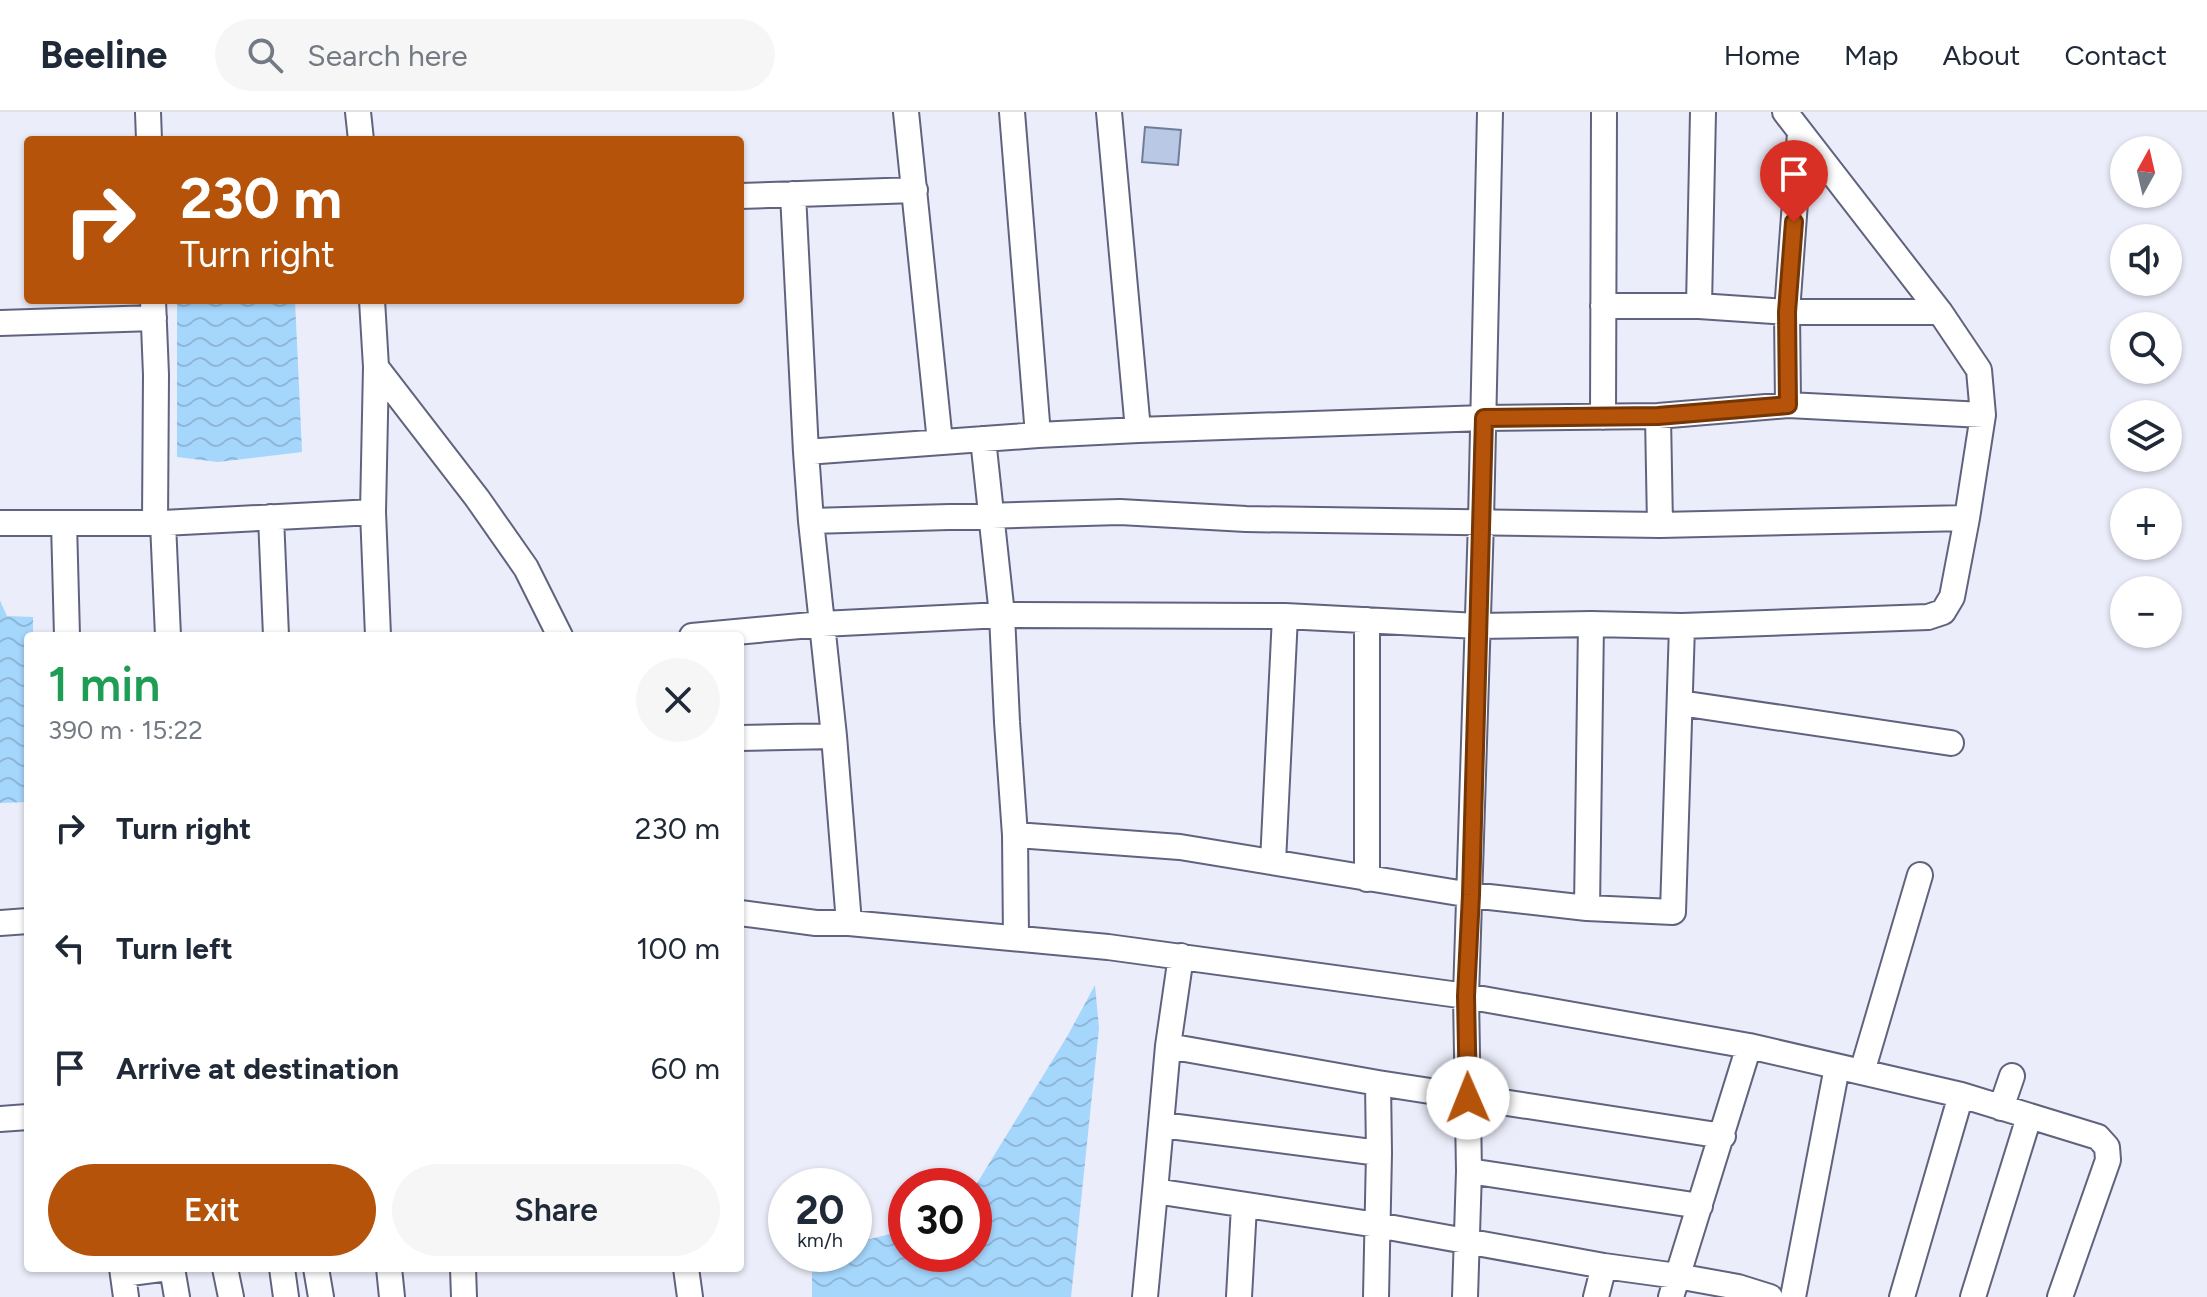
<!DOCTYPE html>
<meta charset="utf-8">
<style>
:root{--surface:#fff;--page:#f6f6f7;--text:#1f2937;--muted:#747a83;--line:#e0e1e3;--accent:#b45309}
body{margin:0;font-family:Figtree,sans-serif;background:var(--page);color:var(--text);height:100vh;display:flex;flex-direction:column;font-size:30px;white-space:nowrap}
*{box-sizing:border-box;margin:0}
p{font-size:26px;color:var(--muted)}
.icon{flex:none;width:44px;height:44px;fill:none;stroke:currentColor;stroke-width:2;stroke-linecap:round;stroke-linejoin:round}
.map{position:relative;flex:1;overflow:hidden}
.panel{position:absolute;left:24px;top:520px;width:720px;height:640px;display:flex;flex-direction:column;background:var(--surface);border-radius:8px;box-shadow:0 2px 6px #0004}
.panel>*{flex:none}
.guide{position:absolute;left:24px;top:24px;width:720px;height:168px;border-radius:8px;box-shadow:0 2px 6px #0004;background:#b45309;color:#fff;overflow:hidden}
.needle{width:52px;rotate:8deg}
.tools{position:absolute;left:2110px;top:24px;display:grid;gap:16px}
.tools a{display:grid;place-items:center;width:72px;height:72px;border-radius:50%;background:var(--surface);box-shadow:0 2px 6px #0004;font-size:40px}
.speed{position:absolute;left:768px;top:1056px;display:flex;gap:16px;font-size:40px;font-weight:700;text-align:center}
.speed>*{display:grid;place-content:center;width:104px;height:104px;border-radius:50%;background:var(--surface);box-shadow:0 2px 6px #0004;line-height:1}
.speed small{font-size:20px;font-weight:400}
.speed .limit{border:12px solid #d22;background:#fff;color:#111}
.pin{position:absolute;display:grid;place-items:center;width:68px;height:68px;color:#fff;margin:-82px -34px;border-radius:50% 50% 50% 0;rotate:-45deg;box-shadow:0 0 8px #0007}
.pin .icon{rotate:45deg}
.me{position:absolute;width:88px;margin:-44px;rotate:359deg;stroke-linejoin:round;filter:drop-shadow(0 0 6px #0008)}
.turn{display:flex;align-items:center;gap:28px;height:168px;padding:0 24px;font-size:36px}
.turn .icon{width:104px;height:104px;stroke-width:2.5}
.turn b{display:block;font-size:56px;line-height:68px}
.round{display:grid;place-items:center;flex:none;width:84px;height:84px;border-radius:42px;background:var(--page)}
.summary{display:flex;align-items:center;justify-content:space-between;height:136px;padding:0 24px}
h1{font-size:48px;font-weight:600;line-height:60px;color:#1e9e55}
.action{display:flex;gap:16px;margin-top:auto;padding:16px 24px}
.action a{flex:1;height:92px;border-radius:48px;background:var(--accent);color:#fff;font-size:32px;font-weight:600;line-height:92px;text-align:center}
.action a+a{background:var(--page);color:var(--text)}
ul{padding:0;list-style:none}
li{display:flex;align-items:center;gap:24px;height:120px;padding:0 24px}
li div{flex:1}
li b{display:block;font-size:30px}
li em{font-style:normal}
header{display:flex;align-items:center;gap:48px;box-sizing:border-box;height:112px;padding:0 40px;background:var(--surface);border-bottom:2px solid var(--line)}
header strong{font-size:38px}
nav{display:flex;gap:44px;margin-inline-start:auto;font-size:28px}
.search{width:560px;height:72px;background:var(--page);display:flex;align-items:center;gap:20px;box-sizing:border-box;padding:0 28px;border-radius:44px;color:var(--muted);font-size:30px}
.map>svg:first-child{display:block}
</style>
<header>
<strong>Beeline</strong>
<div class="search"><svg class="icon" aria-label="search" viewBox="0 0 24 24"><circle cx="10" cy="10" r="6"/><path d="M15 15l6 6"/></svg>Search here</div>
<nav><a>Home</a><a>Map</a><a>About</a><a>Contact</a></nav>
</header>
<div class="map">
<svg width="2207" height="1185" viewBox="0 0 2207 1185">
<defs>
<pattern id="water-waves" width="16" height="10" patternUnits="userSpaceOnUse" patternTransform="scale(2)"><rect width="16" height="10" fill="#a5d6fc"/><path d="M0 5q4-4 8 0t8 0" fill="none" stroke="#8db7d8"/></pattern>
</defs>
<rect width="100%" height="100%" fill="#ebedfa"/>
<path fill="url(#water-waves)" d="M 177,188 L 295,188 L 302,340 L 218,350 L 177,345 Z
M 0,489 L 7,504 L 33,505 L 33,524 L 28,524 L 28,690 L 0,691 Z
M 1095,873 L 1099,916 L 1071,1185 L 812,1185 L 812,1142 L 854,1142 L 854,1131 L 906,1118 L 906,1142 L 974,1142 L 974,1076 L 1068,923 Z"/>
<path fill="#b8c8e5" stroke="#6f7e98" stroke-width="2" d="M 1145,15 L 1181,18 L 1178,53 L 1142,50 Z"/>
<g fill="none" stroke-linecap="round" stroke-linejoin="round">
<g stroke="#60637e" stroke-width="28">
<path id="minor" d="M 148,0 L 149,28
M 358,0 L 361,28
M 906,0 L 940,330
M 1012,0 L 1038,323
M 1109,0 L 1138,318
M 793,82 L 806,340
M 740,84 L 915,78
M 153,188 L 156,263 L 155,411
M 372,188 L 376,255
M 1603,194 L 1699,194 L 1787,200 L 1940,200
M 1699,194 L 1703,0
M 0,211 L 154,206
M 1788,293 L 1787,200 L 1800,21
M 1603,305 L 1604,0
M 983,327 L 1002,503 L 1007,610 L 1015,723 L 1016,826
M 373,400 L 376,255 L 477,386 L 526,456 L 560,524
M 271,405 L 276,524
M 811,409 L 1120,400 L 1246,407 L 1660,413 L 1658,304
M 0,411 L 163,411 L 373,400 L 378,524
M 64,411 L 67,524
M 163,411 L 168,524
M 1660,413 L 1967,406 L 1983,303
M 1367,508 L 1367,767
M 1682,514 L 1928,505 L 1943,500 L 1952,485 L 1967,406
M 692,524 L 822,512 L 1002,503 L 1285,504 L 1478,514 L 1591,512 L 1587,796 L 1471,783 L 1180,735 L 1015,723
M 1680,591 L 1951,631
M 740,626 L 834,624
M 1273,750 L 1285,504
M 1587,796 L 1673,800 L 1682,514 L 1591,512
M 740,801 L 816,811 L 849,811 L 1108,835 L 1466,884 L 1749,934 L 1961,983 L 2098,1025 L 2107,1035 L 2108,1048 L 2060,1185
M 0,811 L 28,809
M 849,811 L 834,624 L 811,409 L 806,340 L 1038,323 L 1138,318 L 1484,306 L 1658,304 L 1788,293 L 1983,303 L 1979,258 L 1940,200 L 1785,0
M 1181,844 L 1168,934 L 1155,1079 L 1377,1113 L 1604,1154 L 1677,1164 L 1738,1175 L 1770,1185
M 1168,934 L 1378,971 L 1379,1041 L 1376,1185
M 1862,960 L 1920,763
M 1378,971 L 1723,1024
M 2001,996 L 2012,964
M 0,1007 L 28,1005
M 1162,1013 L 1379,1041
M 1469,1059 L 1700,1094
M 122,1156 L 126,1185
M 172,1156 L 177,1185
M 225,1156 L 231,1185
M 282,1156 L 286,1185
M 316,1156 L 321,1185
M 389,1156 L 392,1185
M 463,1156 L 464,1185
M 686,1156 L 690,1185
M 123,1162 L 168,1156
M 1145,1185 L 1155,1079
M 1239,1185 L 1244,1094
M 1465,1185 L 1469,1059 L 1466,884 L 1481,409 L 1490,0
M 1596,1185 L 1604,1154
M 1671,1185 L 1749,934
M 1793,1185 L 1837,955
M 1902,1185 L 1961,983
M 1973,1185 L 2029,1005"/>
</g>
<use href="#minor" stroke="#fff" stroke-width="24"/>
</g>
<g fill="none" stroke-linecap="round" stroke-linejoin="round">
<g stroke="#753606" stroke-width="20">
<path id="route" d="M 1468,986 L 1466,884 L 1471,783 L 1484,306 L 1658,304 L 1788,293 L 1787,200 L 1794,110"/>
</g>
<use href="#route" stroke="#b45309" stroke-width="14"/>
</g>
</svg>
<div class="tools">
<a><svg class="needle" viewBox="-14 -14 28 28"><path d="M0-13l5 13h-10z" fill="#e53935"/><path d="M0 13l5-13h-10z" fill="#747a83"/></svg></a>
<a><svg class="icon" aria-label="sound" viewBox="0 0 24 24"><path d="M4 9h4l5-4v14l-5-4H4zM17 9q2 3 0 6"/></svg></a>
<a><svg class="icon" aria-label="search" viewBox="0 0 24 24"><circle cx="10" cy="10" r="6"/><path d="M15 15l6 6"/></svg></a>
<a><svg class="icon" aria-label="layers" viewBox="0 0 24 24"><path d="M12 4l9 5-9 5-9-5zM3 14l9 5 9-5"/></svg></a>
<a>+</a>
<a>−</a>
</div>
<div class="speed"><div>20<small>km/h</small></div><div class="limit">30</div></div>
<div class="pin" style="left:1794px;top:110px;background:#d93025"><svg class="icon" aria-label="arrive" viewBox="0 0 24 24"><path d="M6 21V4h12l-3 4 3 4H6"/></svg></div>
<svg class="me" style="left:1468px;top:986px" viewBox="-20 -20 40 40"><circle r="19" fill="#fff"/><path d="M0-13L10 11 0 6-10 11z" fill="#b45309"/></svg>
<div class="guide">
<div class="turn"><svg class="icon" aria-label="right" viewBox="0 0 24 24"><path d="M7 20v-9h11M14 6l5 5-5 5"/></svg><div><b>230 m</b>Turn right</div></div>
</div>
<section class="panel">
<div class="summary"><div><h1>1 min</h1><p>390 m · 15:22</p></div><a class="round"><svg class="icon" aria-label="close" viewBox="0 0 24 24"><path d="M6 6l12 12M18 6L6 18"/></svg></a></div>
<ul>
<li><svg class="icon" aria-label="right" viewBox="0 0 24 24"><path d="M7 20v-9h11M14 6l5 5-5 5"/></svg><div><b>Turn right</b></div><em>230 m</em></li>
<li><svg class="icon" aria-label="left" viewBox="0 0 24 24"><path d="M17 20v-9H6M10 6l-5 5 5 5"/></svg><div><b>Turn left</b></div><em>100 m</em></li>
<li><svg class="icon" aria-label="arrive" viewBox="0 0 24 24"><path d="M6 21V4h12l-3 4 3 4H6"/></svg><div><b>Arrive at destination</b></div><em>60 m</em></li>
</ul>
<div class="action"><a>Exit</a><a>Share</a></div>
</section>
</div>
